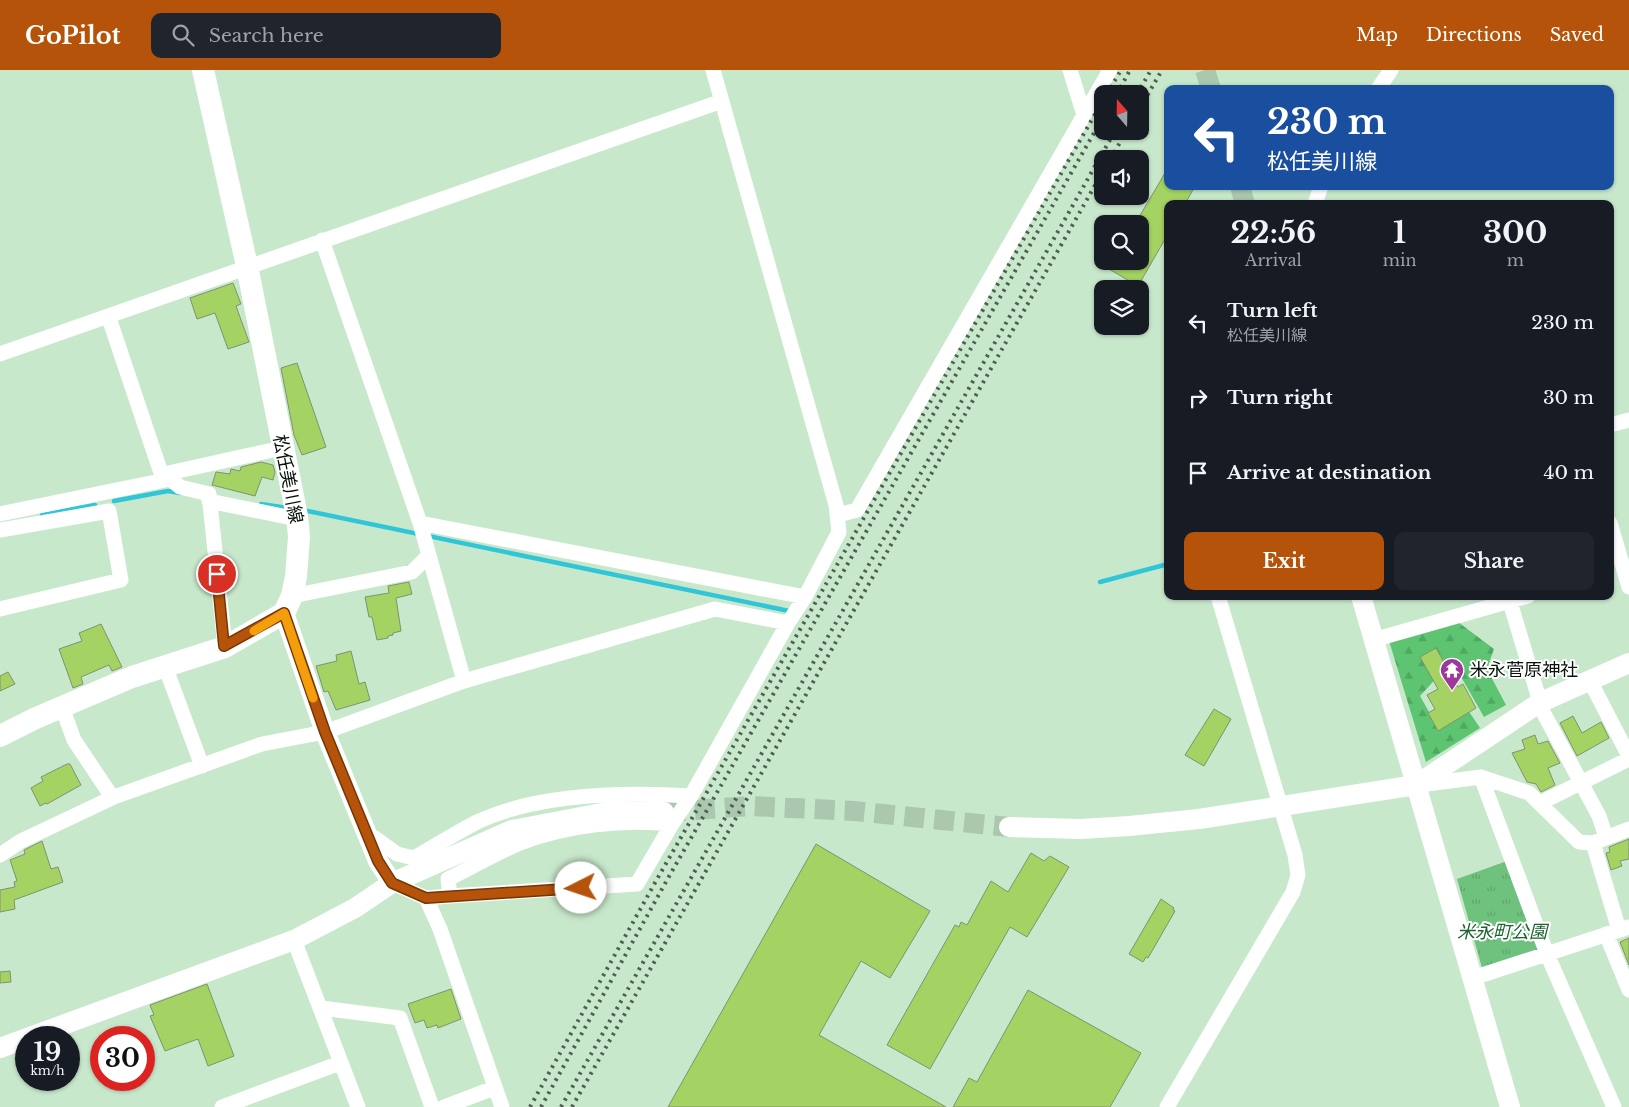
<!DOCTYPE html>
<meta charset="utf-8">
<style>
:root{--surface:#171b24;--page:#20242c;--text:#f1f3f6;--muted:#9ea1a6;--accent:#b45309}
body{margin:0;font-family:"Libre Baskerville","Noto Sans JP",serif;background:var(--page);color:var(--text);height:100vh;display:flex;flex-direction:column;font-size:19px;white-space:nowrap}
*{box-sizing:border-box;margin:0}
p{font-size:16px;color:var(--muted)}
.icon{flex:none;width:28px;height:28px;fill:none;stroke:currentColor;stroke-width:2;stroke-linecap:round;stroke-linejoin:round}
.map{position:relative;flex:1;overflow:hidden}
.details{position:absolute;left:1164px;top:130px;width:450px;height:400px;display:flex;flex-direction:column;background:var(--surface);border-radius:10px;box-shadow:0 1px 4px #0004}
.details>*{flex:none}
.top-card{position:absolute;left:1164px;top:15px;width:450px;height:105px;border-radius:10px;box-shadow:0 1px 4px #0004;background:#1a4fa0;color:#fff;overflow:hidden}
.needle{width:32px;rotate:340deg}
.controls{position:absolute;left:1094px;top:15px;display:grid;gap:10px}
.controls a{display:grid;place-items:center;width:55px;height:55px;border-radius:10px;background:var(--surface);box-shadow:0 1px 4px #0004;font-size:25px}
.speed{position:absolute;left:15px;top:956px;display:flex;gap:10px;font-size:25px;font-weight:700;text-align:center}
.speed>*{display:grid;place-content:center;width:65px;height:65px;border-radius:50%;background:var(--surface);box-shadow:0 1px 4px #0004;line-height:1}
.speed small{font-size:12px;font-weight:400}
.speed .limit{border:8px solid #d22;background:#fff;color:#111}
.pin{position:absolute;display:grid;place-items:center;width:42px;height:42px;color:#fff;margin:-21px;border:2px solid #fff;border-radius:50%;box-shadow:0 1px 5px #0007}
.me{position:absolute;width:55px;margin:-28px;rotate:266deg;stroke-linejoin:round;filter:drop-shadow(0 0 4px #0008)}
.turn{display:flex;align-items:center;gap:18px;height:105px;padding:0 20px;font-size:22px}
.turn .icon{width:65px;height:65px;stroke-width:2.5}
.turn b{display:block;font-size:35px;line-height:42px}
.eta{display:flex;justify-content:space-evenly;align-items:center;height:85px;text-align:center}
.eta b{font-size:30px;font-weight:700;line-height:35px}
.button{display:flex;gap:10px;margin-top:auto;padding:10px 20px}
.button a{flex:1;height:58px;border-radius:10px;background:var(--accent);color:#fff;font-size:20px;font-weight:700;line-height:58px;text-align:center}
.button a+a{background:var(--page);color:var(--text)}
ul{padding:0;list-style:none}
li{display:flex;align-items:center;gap:15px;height:75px;padding:0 20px}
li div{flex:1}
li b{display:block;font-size:19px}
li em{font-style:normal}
header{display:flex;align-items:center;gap:30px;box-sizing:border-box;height:70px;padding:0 25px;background:var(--accent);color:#fff}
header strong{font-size:24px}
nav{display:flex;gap:28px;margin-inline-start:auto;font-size:18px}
.search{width:350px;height:45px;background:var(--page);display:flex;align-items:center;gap:12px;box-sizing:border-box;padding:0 18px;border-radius:10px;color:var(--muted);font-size:19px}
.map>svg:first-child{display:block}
</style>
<header>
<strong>GoPilot</strong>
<div class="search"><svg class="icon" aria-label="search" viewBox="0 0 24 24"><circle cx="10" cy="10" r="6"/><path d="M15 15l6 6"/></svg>Search here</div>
<nav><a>Map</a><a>Directions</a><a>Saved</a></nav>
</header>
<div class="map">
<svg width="1629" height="1037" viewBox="0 0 1629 1037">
<defs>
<pattern id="forest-firs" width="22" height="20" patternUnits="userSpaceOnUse" patternTransform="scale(1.25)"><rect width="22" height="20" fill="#5dc472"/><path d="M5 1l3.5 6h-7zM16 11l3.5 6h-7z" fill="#4fa861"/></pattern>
<pattern id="park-tufts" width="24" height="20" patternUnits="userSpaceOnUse" patternTransform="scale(1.25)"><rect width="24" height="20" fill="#6fc27e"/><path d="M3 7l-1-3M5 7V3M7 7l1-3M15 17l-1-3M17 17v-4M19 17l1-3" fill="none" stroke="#5fa66c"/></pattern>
</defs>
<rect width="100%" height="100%" fill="#c8e8cc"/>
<path fill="url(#forest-firs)" d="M 1450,546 L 1494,579 L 1487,599 L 1506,635 L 1484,647 L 1452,591 L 1420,626 L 1432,647 L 1464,634 L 1480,658 L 1426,692 L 1386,561 Z"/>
<path fill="url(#park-tufts)" d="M 1507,791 L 1538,880 L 1482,898 L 1457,809 Z"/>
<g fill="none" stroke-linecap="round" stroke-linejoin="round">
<path stroke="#31c5d8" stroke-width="4.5" d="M 114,431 L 168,421 L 180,423
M 261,434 L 288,438
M 303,440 L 789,541
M 42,445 L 95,435
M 1100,512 L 1168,494"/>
</g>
<path fill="#a4d363" stroke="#819170" d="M 1168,98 L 1168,116 L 1195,116 L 1185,134 L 1168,134 L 1168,164 L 1138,216 L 1109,199 L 1114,191 L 1140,191 L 1140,154 L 1135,154 Z
M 233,213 L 241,234 L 236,236 L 249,272 L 228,279 L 215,243 L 197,249 L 190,228 Z
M 297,293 L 326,377 L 302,385 L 294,365 L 281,298 Z
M 261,392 L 273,395 L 275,402 L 273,410 L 262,407 L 255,426 L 212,415 L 216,402 L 230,404 L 231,399 L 240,401 L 241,397 Z
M 409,512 L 412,524 L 396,528 L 401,561 L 393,563 L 393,565 L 388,566 L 388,568 L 377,570 L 372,547 L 369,547 L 365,527 L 389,523 L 388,516 Z
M 101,554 L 122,597 L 112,601 L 109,595 L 81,607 L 83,614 L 73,618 L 59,579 L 82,571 L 79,563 Z
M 1436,578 L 1458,617 L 1463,614 L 1476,638 L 1438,661 L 1428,643 L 1435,639 L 1427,625 L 1438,619 L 1420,587 Z
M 351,581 L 359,614 L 365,612 L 370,630 L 336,640 L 328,621 L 324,622 L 316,596 L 337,591 L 336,585 Z
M 8,602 L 15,614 L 0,621 L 0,606 Z
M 1214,639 L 1231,649 L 1204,696 L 1185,685 Z
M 1573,646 L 1582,663 L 1601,652 L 1609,668 L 1577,686 L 1560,653 Z
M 1535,665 L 1538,674 L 1548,671 L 1560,693 L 1548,698 L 1555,715 L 1541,722 L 1536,714 L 1527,712 L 1512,683 L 1525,679 L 1522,670 Z
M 67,694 L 70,694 L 81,715 L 47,734 L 46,733 L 40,736 L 31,718 L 43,711 L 41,707 Z
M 1629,769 L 1629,789 L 1620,791 L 1622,796 L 1611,800 L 1606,783 L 1610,782 L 1609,777 Z
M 42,771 L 51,799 L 58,797 L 63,812 L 14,830 L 15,839 L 0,842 L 0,820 L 15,817 L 14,812 L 17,811 L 10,790 L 25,784 L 24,780 Z
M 816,774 L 930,841 L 890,908 L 861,891 L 819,965 L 946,1037 L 668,1037 Z
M 1031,783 L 1044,791 L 1050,786 L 1069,797 L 1027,867 L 1010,857 L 930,999 L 887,975 L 955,855 L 959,857 L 961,852 L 967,855 L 991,811 L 1008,822 Z
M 1161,829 L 1174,838 L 1173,840 L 1175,841 L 1148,888 L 1146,887 L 1143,892 L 1129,884 Z
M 1629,868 L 1629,895 L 1620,872 Z
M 10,901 L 11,912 L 0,913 L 0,902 Z
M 207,914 L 234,986 L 208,996 L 198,969 L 165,981 L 150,946 L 154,945 L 150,935 Z
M 451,919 L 461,949 L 438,958 L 437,955 L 427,958 L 424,950 L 415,953 L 408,934 Z
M 1028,920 L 1141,983 L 1110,1037 L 953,1037 L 969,1008 L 977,1012 Z"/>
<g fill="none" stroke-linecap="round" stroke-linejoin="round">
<path stroke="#abc8af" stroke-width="20" stroke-dasharray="20 10" stroke-linecap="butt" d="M 1205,0 L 1211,19
M 1240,116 L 1245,134
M 665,742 L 751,736 L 854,741 L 1009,757"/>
<path stroke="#fff" stroke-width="15" d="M 1070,0 L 1084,45
M 1378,19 L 1391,0
M 1315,134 L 1321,116
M 322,170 L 420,453 L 805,527
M 109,248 L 160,400 L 180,417 L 209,424 L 225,577
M 0,284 L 722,31
M 1610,355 L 1629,350
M 164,404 L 282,378
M 209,431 L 297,449
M 0,444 L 170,409
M 838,445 L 857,440 L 1110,0
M 420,453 L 464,611
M 1610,453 L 1629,517
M 0,460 L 109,441 L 121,510 L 0,539
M 292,526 L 412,502 L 429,485
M 1510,532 L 1543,642 L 1599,746 L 1606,767
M 1373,570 L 1528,526
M 165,596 L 202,696
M 1589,609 L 1629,686
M 62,637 L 74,670 L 112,727
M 1481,707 L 1547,884 L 1614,1037
M 1419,715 L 1481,707 L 1529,723 L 1579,772 L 1593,773 L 1629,759
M 1540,733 L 1629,689
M 672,754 L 691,726 L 788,553 L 805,527 L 839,462 L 836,435 L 713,0
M 369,770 L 375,768 L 397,784 L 414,788 C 435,776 456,763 477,752 C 539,723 624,722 691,726
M 1593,773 L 1619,860
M 0,785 L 21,771 L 114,727 L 262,674 L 325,662 L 464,611 L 715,539 L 788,553
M 392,813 L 426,828 L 450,826 L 637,814 L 672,754 C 622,749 568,755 520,773 C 496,783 472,797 448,809 L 450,826
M 426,828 L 440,859 L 502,1037
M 1606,864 L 1629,920
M 294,870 L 358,1037
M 1473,908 L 1629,857
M 321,938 L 400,948 L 432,1037
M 222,1037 L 340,993
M 444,1037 L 494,1018
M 1167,1037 L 1293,822 L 1298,805 L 1295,785 L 1218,526"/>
<path stroke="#fff" stroke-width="20" d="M 1361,526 L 1510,1037
M 284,543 L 325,662 L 378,791 L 392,813
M 1009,757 L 1081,759 L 1129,756 L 1199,749 L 1416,715 L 1539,633 L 1629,593
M 0,978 L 294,870 L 355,838 L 392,813 L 512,760 L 607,742 L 664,742"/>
<path stroke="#fff" stroke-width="22" d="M 0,666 L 36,648 L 132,607 L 225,577 L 284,543 L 292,526 L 296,507 L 299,467 L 297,446 L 247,196 L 203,0"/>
<path stroke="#4e6051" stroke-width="4" stroke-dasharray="2.5 5" stroke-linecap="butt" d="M 1107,24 L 1121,0
M 1117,24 L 1130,0
M 1137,24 L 1151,0
M 1140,38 L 1162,0
M 1111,89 L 1126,61
M 530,1037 L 656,811 L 1102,32
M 541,1037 L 667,810 L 1102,49
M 561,1037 L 1115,61
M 572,1037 L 1102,103"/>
</g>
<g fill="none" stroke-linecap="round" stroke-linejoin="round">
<g stroke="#753606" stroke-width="12">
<path id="route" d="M 217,504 L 224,576 L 284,543 L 325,662 L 378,791 L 392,813 L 426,828 L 581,818"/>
</g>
<use href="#route" stroke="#b45309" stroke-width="9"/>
<path stroke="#f59e0b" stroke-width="9" d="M 254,561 L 284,543 L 313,628"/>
</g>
<defs>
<g id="temple-pin" transform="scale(1.25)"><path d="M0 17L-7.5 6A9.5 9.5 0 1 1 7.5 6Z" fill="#9e389c" stroke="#fff"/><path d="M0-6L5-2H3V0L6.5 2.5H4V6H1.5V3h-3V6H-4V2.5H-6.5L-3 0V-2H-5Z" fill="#fff"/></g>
</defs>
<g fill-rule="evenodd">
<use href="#temple-pin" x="1452" y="600"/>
</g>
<g text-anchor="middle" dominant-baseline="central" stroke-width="4" stroke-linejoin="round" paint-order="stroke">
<g font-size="18" fill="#08130a" stroke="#fff">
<text transform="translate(288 409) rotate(79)">松任美川線</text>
</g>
<g font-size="18" fill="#08130a" stroke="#fff" text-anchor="start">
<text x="1470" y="600">米永菅原神社</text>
</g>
<g font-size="18" font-style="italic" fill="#1c632f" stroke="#fff">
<text x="1502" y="862">米永町公園</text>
</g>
</g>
</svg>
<div class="controls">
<a><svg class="needle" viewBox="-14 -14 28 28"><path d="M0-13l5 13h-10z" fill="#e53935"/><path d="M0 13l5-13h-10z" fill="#9ea1a6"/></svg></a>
<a><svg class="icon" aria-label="sound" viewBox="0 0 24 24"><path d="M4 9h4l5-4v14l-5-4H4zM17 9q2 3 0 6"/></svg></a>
<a><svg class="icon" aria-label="search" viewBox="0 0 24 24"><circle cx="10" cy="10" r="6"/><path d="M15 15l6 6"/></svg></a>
<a><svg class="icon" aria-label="layers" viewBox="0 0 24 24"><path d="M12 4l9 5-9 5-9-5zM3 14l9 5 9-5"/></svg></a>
</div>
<div class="speed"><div>19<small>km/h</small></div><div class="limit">30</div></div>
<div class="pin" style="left:217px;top:504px;background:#d93025"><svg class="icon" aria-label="arrive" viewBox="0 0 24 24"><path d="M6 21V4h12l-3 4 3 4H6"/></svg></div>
<svg class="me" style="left:581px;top:818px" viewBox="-20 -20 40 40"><circle r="19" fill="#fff"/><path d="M0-13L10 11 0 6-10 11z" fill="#b45309"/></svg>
<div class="top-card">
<div class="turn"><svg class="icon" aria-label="left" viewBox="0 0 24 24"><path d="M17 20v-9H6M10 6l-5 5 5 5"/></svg><div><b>230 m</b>松任美川線</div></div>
</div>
<section class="details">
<div class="eta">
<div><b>22:56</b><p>Arrival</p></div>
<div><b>1</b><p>min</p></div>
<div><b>300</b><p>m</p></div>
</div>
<ul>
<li><svg class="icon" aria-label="left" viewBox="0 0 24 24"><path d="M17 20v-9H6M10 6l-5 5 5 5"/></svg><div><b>Turn left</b><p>松任美川線</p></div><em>230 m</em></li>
<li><svg class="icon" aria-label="right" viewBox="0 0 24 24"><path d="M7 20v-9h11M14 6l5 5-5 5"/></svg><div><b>Turn right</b></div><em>30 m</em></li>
<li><svg class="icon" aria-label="arrive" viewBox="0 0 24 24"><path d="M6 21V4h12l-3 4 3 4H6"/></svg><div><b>Arrive at destination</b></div><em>40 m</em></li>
</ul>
<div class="button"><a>Exit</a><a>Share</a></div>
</section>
</div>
